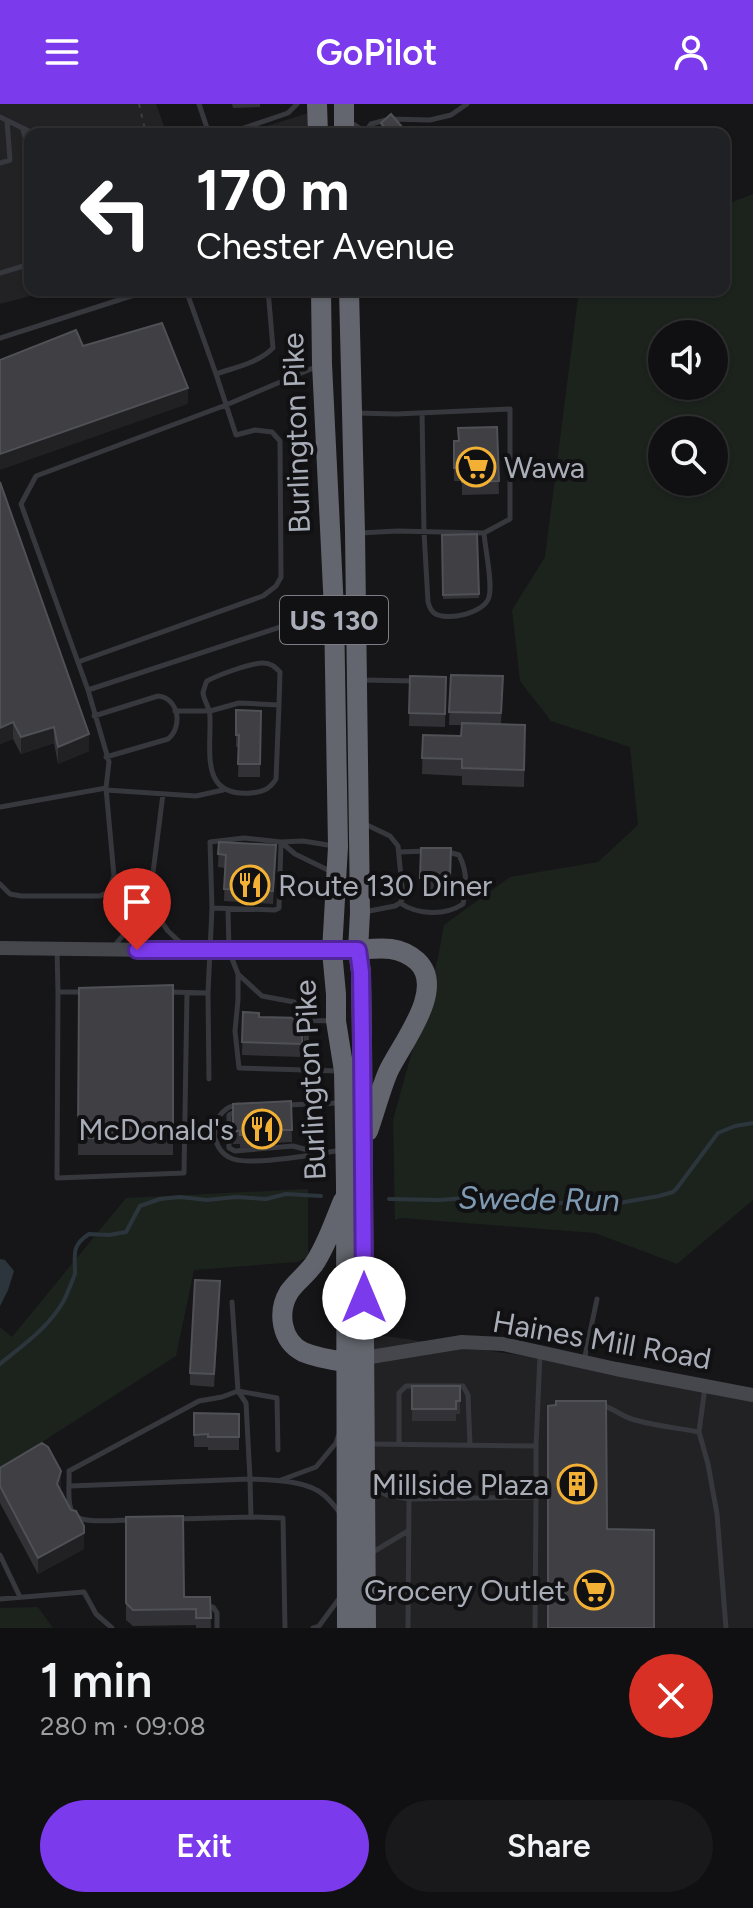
<!DOCTYPE html>
<meta charset="utf-8">
<style>
:root{--surface:#101012;--page:#19191b;--text:#f1f3f6;--muted:#9c9d9f;--line:#303032;--accent:#7c3aed}
body{margin:0;font-family:Figtree,sans-serif;background:var(--page);color:var(--text);height:100vh;display:flex;flex-direction:column;font-size:30px;white-space:nowrap}
*{box-sizing:border-box;margin:0}
p{font-size:26px;color:var(--muted)}
.icon{flex:none;width:44px;height:44px;fill:none;stroke:currentColor;stroke-width:2;stroke-linecap:round;stroke-linejoin:round}
.map{position:relative;height:1524px;overflow:hidden}
.side{display:flex;flex-direction:column;background:var(--surface);flex:1}
.side>*{flex:none}
.top-card{position:absolute;left:24px;top:24px;width:706px;height:168px;border-radius:16px;box-shadow:0 2px 6px #0004,0 0 0 2px var(--line);background:#202124;color:#fff;overflow:hidden}
.buttons{position:absolute;left:648px;top:216px;display:grid;gap:16px}
.buttons a{display:grid;place-items:center;width:80px;height:80px;border-radius:50%;background:var(--surface);box-shadow:0 2px 6px #0004,0 0 0 2px var(--line);font-size:40px}
.pin{position:absolute;display:grid;place-items:center;width:68px;height:68px;color:#fff;margin:-82px -34px;border-radius:50% 50% 50% 0;rotate:-45deg;box-shadow:0 0 8px #0007}
.pin .icon{rotate:45deg}
.me{position:absolute;width:88px;margin:-44px;rotate:0deg;stroke-linejoin:round;filter:drop-shadow(0 0 6px #0008)}
.turn{display:flex;align-items:center;gap:28px;height:168px;padding:0 40px;font-size:36px}
.turn .icon{width:104px;height:104px;stroke-width:2.5}
.turn b{display:block;font-size:56px;line-height:68px}
.round{display:grid;place-items:center;flex:none;width:84px;height:84px;border-radius:42px;background:var(--page)}
.summary{display:flex;align-items:center;justify-content:space-between;height:136px;padding:0 40px}
h1{font-size:48px;font-weight:600;line-height:60px}
.button{display:flex;gap:16px;margin-top:auto;padding:16px 40px}
.button a{flex:1;height:92px;border-radius:48px;background:var(--accent);color:#fff;font-size:32px;font-weight:600;line-height:92px;text-align:center}
.button a+a{background:var(--page);color:var(--text)}
header{display:flex;justify-content:space-between;align-items:center;height:104px;padding:0 40px;background:var(--accent);color:#fff;font-size:36px;font-weight:600}
.map>svg:first-child{display:block}
</style>
<header><svg class="icon" aria-label="menu" viewBox="0 0 24 24"><path d="M4 6h16M4 12h16M4 18h16"/></svg>GoPilot<svg class="icon" aria-label="person" viewBox="0 0 24 24"><circle cx="12" cy="8" r="4"/><path d="M4 21q1-7 8-7t8 7"/></svg></header>
<div class="map">
<svg width="753" height="1524" viewBox="0 0 753 1524">
<rect width="100%" height="100%" fill="#161618"/>
<path fill="#222225" d="M 0,0 L 156,0 L 167,30 L 30,30 L 30,186 L 53,186 L 0,200 Z
M 318,6 L 318,30 L 241,30 Z
M 364,1229 L 616,1265 L 753,1291 L 753,1524 L 366,1524 Z"/>
<path fill="#1c231d" fill-rule="evenodd" d="M 753,90 L 753,1096 L 677,1160 L 595,1129 L 401,1114 L 395,1116 L 393,1016 L 438,854 L 444,821 L 510,773 L 598,758 L 638,721 L 630,643 L 551,617 L 520,577 L 512,506 L 545,453 L 579,186 L 724,186 L 724,101 ZM 662,230 L 714,230 L 714,282 L 662,282 ZM 662,326 L 714,326 L 714,378 L 662,378 Z
M 308,1085 L 308,1153 L 297,1158 L 194,1166 L 176,1252 L 0,1365 L 0,1223 L 12,1233 L 126,1094 Z
M 38,1503 L 53,1524 L 0,1524 L 0,1504 Z"/>
<path fill="#2c353c" d="M 0,1155 L 5,1156 L 14,1167 L 8,1186 L 0,1202 Z"/>
<g fill="none" stroke-linecap="round" stroke-linejoin="round">
<path stroke="#2c353c" stroke-width="4" d="M 389,1095 L 440,1096 L 518,1090 L 551,1099 L 619,1099 L 659,1092 L 673,1088 L 677,1084 L 718,1029 L 735,1022 L 753,1019
M 0,1260 C 23,1241 48,1224 63,1198 C 65,1195 75,1171 75,1169 C 75,1150 71,1142 89,1130 L 109,1131 L 126,1128 L 140,1102 L 160,1095 L 180,1093 L 207,1096 L 236,1093 L 266,1095 L 286,1090 L 321,1092"/>
<path stroke="#3d3f44" stroke-width="2" stroke-dasharray="4 6" stroke-linecap="butt" d="M 139,0 L 146,30"/>
<path stroke="#37383d" stroke-width="5" d="M 199,0 L 209,30
M 0,13 L 35,30
M 348,19 L 355,21 L 367,29
M 23,26 L 30,51
M 366,27 L 371,20 L 390,15 L 430,16 L 451,11 L 467,0
M 226,30 L 288,9 L 297,0
M 0,59 L 10,56 L 7,17
M 0,169 L 30,160
M 186,186 L 216,270
M 0,234 L 150,186
M 318,262 L 226,301 L 36,372 L 21,400 L 88,586 L 329,507
M 356,309 L 396,310 L 510,305 L 510,415 L 484,429 L 397,427 L 360,429
M 422,309 L 424,428 L 428,498 C 430,503 429,505 434,509 C 447,518 485,509 489,493 C 493,480 485,444 484,429
M 78,558 L 263,492 L 276,482 L 281,473 L 280,337 L 272,328 L 255,326 L 236,331 L 216,270 C 236,263 258,259 273,244 L 268,186
M 362,576 L 416,577
M 175,607 L 210,607 L 239,599 L 279,601 L 276,675 C 270,685 263,688 251,689 C 200,693 211,649 210,613 C 210,604 204,597 203,589 C 203,588 206,578 207,577 C 218,571 251,559 263,559 C 271,559 275,563 280,568 L 279,601
M 94,612 L 158,592 C 179,594 183,623 168,635 L 106,653
M 106,686 L 196,692 L 223,686
M 0,703 L 106,684 L 109,658 L 88,586
M 365,720 L 390,732 L 398,742 L 403,794 L 400,799
M 282,739 L 295,750 L 332,768
M 399,748 L 427,747
M 0,780 L 10,790 L 21,792 L 100,792 L 108,788 L 114,772 L 106,684
M 149,800 L 163,690
M 212,804 L 275,806 L 279,804 L 281,738
M 228,805 L 229,847 L 238,870 L 262,892 L 294,898 L 301,916 L 331,917
M 364,808 L 395,802 L 400,799 C 418,811 445,812 463,800 C 467,784 467,766 459,751 L 445,747
M 115,841 L 149,800 L 168,827 L 185,843
M 57,846 L 58,888
M 238,870 L 238,896 L 235,927 L 239,964 L 339,967
M 83,888 L 58,888 L 57,1074 L 184,1069 L 187,889
M 169,888 L 208,889
M 306,916 L 307,966
M 209,975 L 208,889 L 212,804 L 210,738 L 244,734 L 281,738 L 303,737 L 334,742
M 239,1001 C 211,1002 205,1045 233,1055 C 253,1062 318,1050 341,1046
M 285,1001 L 339,999
M 237,1007 L 229,1011 L 229,1044 L 235,1047 L 293,1042 L 315,1048
M 232,1198 L 238,1287 L 246,1299 L 250,1375 C 272,1376 306,1376 324,1391 C 330,1396 336,1404 341,1410
M 584,1257 L 597,1195
M 705,1283 L 699,1328 L 708,1360 L 717,1410 L 726,1524
M 601,1301 C 614,1304 622,1313 635,1316 C 656,1322 678,1324 699,1328
M 370,1340 L 536,1342 L 540,1251
M 399,1340 L 399,1289 L 406,1282 L 463,1282 L 468,1291 L 470,1341
M 281,1376 L 316,1363 L 336,1339 L 339,1330
M 70,1382 L 250,1375 L 251,1413
M 372,1384 L 387,1391 L 409,1395
M 177,1415 L 251,1413 L 283,1414 L 285,1524
M 131,1416 C 118,1416 82,1420 74,1411 C 66,1401 70,1379 69,1367 L 199,1297 L 222,1293 L 238,1287 L 277,1294 L 278,1346
M 373,1448 L 408,1427
M 0,1451 L 20,1493
M 0,1495 L 84,1488 L 96,1510 L 112,1524
M 206,1503 L 213,1503 L 217,1509 L 217,1524
M 313,1524 L 319,1522 L 341,1492
M 408,1524 L 409,1395 L 536,1393 L 536,1342
M 535,1524 L 536,1393"/>
<path stroke="#45474d" stroke-width="14" d="M 0,844 L 229,847 L 358,846
M 358,1255 L 462,1238 L 503,1240 L 616,1265 L 753,1291"/>
<path stroke="#63666e" stroke-width="20" d="M 317,0 L 318,30
M 344,0 L 344,30
M 321,186 L 322,260 L 334,506 L 338,743 L 332,847 L 336,890 L 336,917 L 344,967 L 346,1080 L 347,1524
M 349,186 L 355,429 L 360,809 L 358,846 L 361,868 L 362,938 L 366,1524
M 358,846 C 380,844 399,841 417,857 C 447,885 401,940 388,968 C 380,987 375,1008 368,1027
M 343,1097 C 334,1118 327,1141 314,1160 C 307,1170 296,1178 289,1188 C 277,1208 281,1237 303,1248 C 317,1254 332,1256 346,1258"/>
</g>
<path fill="#323236" d="M 232,0 L 260,0 L 260,3 L 233,4 Z
M 381,19 L 408,30 L 383,30 L 381,28 Z
M 497,323 L 499,390 L 462,391 L 462,377 L 454,377 L 454,337 L 458,337 Z
M 0,378 L 89,647 L 58,660 L 54,639 L 21,650 L 13,635 L 0,640 Z
M 477,430 L 479,494 L 443,495 L 442,431 Z
M 451,571 L 503,572 L 501,620 L 525,638 L 524,683 L 462,681 L 462,672 L 422,670 L 423,631 L 461,632 L 462,621 L 449,621 Z
M 410,572 L 446,573 L 445,623 L 409,622 Z
M 236,606 L 261,607 L 260,673 L 238,673 L 239,643 L 236,643 Z
M 219,738 L 276,753 L 273,800 L 224,797 L 225,764 L 218,763 Z
M 421,744 L 451,744 L 450,787 L 420,786 Z
M 173,881 L 173,1051 L 78,1051 L 79,884 Z
M 243,908 L 259,913 L 303,914 L 302,953 L 242,951 Z
M 291,997 L 292,1038 L 273,1039 L 273,1042 L 266,1043 L 266,1039 L 261,1039 L 261,1043 L 240,1044 L 240,1040 L 233,1040 L 233,1000 Z
M 220,1190 L 214,1283 L 190,1281 L 190,1269 Z
M 412,1282 L 460,1282 L 460,1310 L 456,1310 L 456,1317 L 412,1317 Z
M 194,1309 L 239,1310 L 239,1346 L 208,1346 L 208,1343 L 194,1343 Z
M 0,1364 L 61,1384 L 60,1386 L 84,1445 L 38,1470 L 0,1399 Z
M 126,1413 L 184,1493 L 210,1493 L 211,1524 L 196,1524 L 196,1521 L 133,1522 L 126,1516 Z"/>
<path fill="#212124" d="M 188,284 L 188,300 L 0,366 L 0,350 Z
M 13,618 L 13,635 L 0,640 L 0,624 Z
M 54,623 L 54,639 L 21,650 L 21,633 Z
M 89,630 L 89,647 L 58,660 L 58,643 Z
M 61,1367 L 61,1384 L 57,1396 L 57,1380 Z
M 84,1429 L 84,1445 L 38,1470 L 38,1454 Z"/>
<path fill="#3f3f44" stroke="#4f5156" stroke-width="2" d="M 391,10 L 408,30 L 390,30 L 381,19 Z
M 162,219 L 188,284 L 0,350 L 0,256 L 76,226 L 83,242 Z
M 497,323 L 499,377 L 462,378 L 462,364 L 454,364 L 454,337 L 459,337 L 458,324 Z
M 0,378 L 89,630 L 58,643 L 54,623 L 21,633 L 13,618 L 0,624 Z
M 477,430 L 479,490 L 443,491 L 442,431 Z
M 451,571 L 503,572 L 501,609 L 449,608 Z
M 410,572 L 446,573 L 445,610 L 409,609 Z
M 236,606 L 261,607 L 260,660 L 238,660 L 239,631 L 236,631 Z
M 462,619 L 525,621 L 524,666 L 462,664 L 462,655 L 422,654 L 423,631 L 461,632 Z
M 219,738 L 276,741 L 273,787 L 224,785 L 226,751 L 218,750 Z
M 421,744 L 451,744 L 450,774 L 420,774 Z
M 173,881 L 173,1035 L 78,1034 L 79,884 Z
M 243,908 L 259,909 L 259,913 L 303,914 L 302,940 L 242,938 Z
M 291,997 L 292,1026 L 273,1026 L 273,1030 L 266,1030 L 266,1026 L 261,1027 L 261,1030 L 240,1031 L 240,1027 L 233,1027 L 233,1000 Z
M 195,1176 L 220,1177 L 214,1270 L 190,1269 Z
M 412,1282 L 460,1282 L 460,1297 L 456,1297 L 456,1305 L 412,1305 Z
M 556,1297 L 606,1297 L 607,1425 L 654,1426 L 654,1524 L 548,1524 L 548,1302 L 556,1301 Z
M 194,1309 L 239,1310 L 239,1333 L 208,1333 L 208,1330 L 194,1331 Z
M 42,1339 L 48,1343 L 61,1367 L 57,1380 L 71,1406 L 76,1407 L 84,1422 L 84,1429 L 38,1454 L 0,1382 L 0,1364 Z
M 183,1412 L 184,1493 L 210,1493 L 211,1514 L 196,1514 L 196,1505 L 133,1506 L 126,1499 L 126,1413 Z"/>
<g fill="none" stroke-linecap="round" stroke-linejoin="round">
<g stroke="#51269a" stroke-width="20">
<path id="route" d="M 137,846 L 358,846 L 361,868 L 362,938 L 364,1194"/>
</g>
<use href="#route" stroke="#7c3aed" stroke-width="14"/>
</g>
<defs>
<g id="supermarket-ring" transform="scale(2)"><circle r="9.5" fill="#111113" stroke="#f2b134" stroke-width="1.5"/><path d="M-6-5.5h2.5l.6 2H6L4.5 2H-2.5L-4.4-4H-6ZM-1.5 3.2a1.3 1.3 0 1 0 .1 0ZM3 3.2a1.3 1.3 0 1 0 .1 0Z" fill="#f2b134"/></g>
<g id="restaurant-ring" transform="scale(2)"><circle r="9.5" fill="#111113" stroke="#f2b134" stroke-width="1.5"/><path d="M-5-6h1v4h1v-4h1v4h1v-4h1v5L-1.5 .5V6h-2V.5L-5-1ZM5-6V6H3V1.5H1.5Q1.5-4 5-6Z" fill="#f2b134"/></g>
<g id="building-ring" transform="scale(2)"><circle r="9.5" fill="#111113" stroke="#f2b134" stroke-width="1.5"/><path d="M-4-6H4V6H1V3H-1V6H-4ZM-2.5-4.3h1.7v1.8h-1.7ZM.8-4.3h1.7v1.8H.8ZM-2.5-1h1.7V.8h-1.7ZM.8-1h1.7V.8H.8Z" fill="#f2b134"/></g>
</defs>
<g fill-rule="evenodd">
<use href="#supermarket-ring" x="476" y="363"/>
<use href="#restaurant-ring" x="250" y="781"/>
<use href="#restaurant-ring" x="262" y="1025"/>
<use href="#building-ring" x="577" y="1380"/>
<use href="#supermarket-ring" x="594" y="1486"/>
</g>
<g text-anchor="middle" dominant-baseline="central" stroke-width="8" stroke-linejoin="round" paint-order="stroke">
<rect fill="#111113" stroke="#7b7e86" stroke-width="2" x="280" y="492" width="108" height="48" rx="6"/>
<g font-size="28" font-weight="bold" fill="#a8adb8">
<text x="334" y="516">US 130</text>
</g>
<g font-size="30" fill="#a8adb8" stroke="#111113">
<text transform="translate(296 329) rotate(-92)">Burlington Pike</text>
<text transform="translate(310 976) rotate(-93)">Burlington Pike</text>
<text transform="translate(602 1236) rotate(10)">Haines Mill Road</text>
</g>
<g font-size="30" fill="#a8adb8" stroke="#111113" text-anchor="end">
<text x="504" y="363" text-anchor="start">Wawa</text>
<text x="278" y="781" text-anchor="start">Route 130 Diner</text>
<text x="234" y="1025">McDonald's</text>
<text x="549" y="1380">Millside Plaza</text>
<text x="566" y="1486">Grocery Outlet</text>
</g>
<g font-size="32" font-style="italic" fill="#7f9bb3" stroke="#111113">
<text transform="translate(539 1095) rotate(1)">Swede Run</text>
</g>
</g>
</svg>
<div class="buttons">
<a><svg class="icon" aria-label="sound" viewBox="0 0 24 24"><path d="M4 9h4l5-4v14l-5-4H4zM17 9q2 3 0 6"/></svg></a>
<a><svg class="icon" aria-label="search" viewBox="0 0 24 24"><circle cx="10" cy="10" r="6"/><path d="M15 15l6 6"/></svg></a>
</div>
<div class="pin" style="left:137px;top:846px;background:#d93025"><svg class="icon" aria-label="arrive" viewBox="0 0 24 24"><path d="M6 21V4h12l-3 4 3 4H6"/></svg></div>
<svg class="me" style="left:364px;top:1194px" viewBox="-20 -20 40 40"><circle r="19" fill="#fff"/><path d="M0-13L10 11 0 6-10 11z" fill="#7c3aed"/></svg>
<div class="top-card">
<div class="turn"><svg class="icon" aria-label="left" viewBox="0 0 24 24"><path d="M17 20v-9H6M10 6l-5 5 5 5"/></svg><div><b>170 m</b>Chester Avenue</div></div>
</div>
</div>
<section class="side">
<div class="summary"><div><h1>1 min</h1><p>280 m · 09:08</p></div><a class="round" style="background:#d93025;color:#fff"><svg class="icon" aria-label="close" viewBox="0 0 24 24"><path d="M6 6l12 12M18 6L6 18"/></svg></a></div>
<div class="button"><a>Exit</a><a>Share</a></div>
</section>
